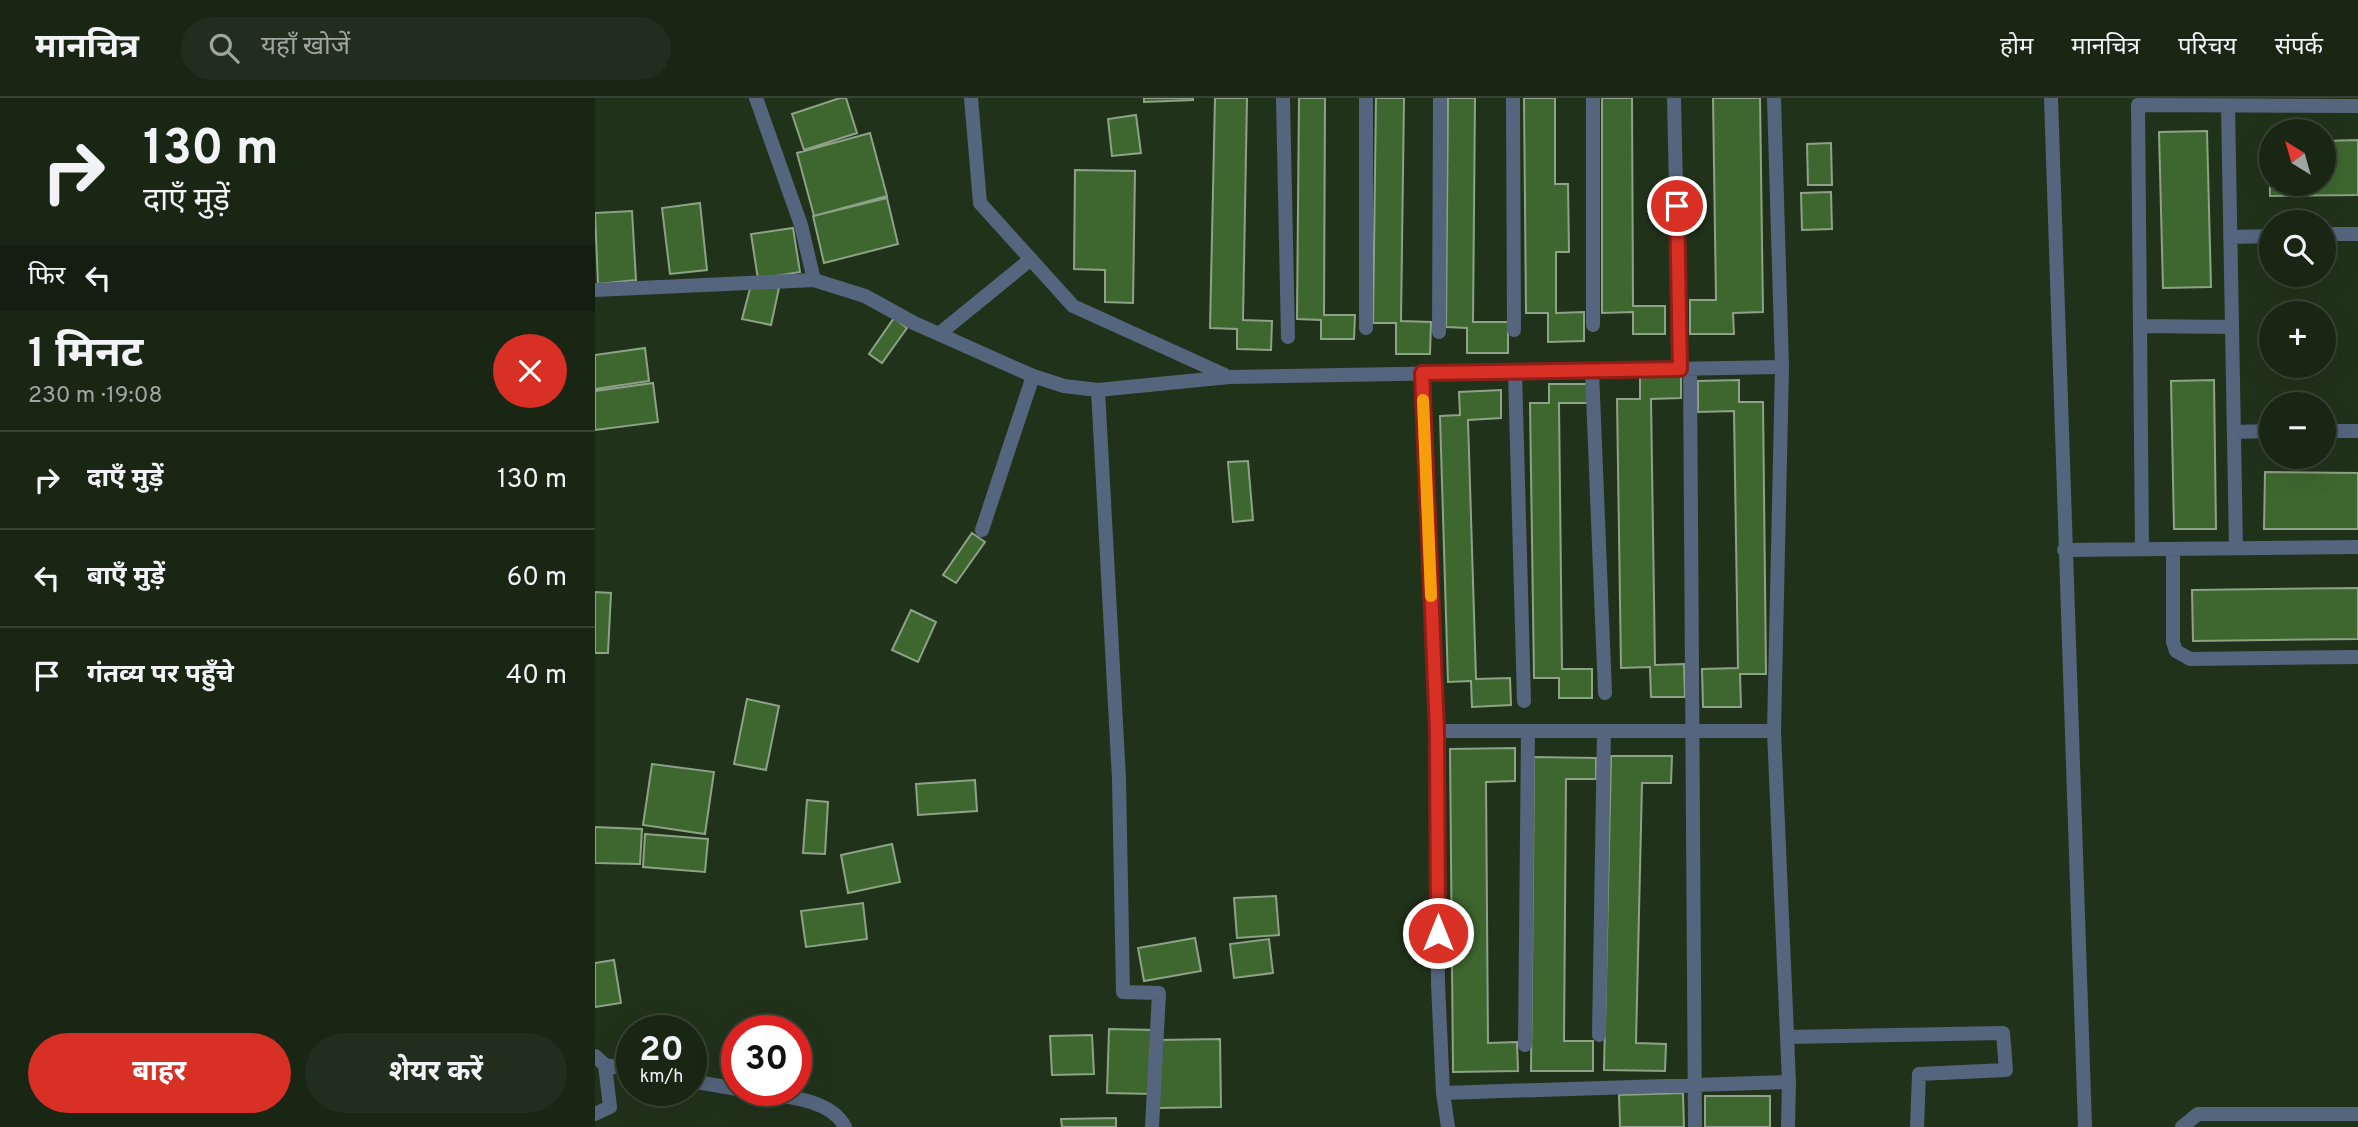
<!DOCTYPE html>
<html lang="hi">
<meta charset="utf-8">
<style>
:root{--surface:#192614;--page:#222e1d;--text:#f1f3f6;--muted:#9fa5a0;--line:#374334;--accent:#d93025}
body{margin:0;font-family:Overpass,"Noto Sans Devanagari",sans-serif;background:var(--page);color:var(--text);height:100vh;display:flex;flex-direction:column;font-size:26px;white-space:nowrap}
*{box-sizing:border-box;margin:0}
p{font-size:23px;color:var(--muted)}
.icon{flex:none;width:38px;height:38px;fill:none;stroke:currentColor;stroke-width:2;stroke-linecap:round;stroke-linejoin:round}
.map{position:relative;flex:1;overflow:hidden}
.panel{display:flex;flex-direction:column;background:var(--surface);width:595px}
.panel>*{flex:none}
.banner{background:#192614;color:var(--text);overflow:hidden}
.needle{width:46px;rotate:323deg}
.controls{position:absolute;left:1664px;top:21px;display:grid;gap:14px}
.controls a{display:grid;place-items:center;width:77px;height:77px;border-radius:50%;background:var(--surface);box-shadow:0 7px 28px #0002,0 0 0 2px var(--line);font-size:35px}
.speed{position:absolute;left:21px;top:917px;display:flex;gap:14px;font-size:35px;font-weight:700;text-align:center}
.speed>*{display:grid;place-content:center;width:91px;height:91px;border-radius:50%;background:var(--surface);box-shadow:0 7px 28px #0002,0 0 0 2px var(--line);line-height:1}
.speed small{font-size:18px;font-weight:400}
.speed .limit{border:10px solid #d22;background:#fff;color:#111}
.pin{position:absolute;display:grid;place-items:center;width:60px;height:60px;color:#fff;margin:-30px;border:4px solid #fff;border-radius:50%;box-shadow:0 2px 7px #0007}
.me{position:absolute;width:77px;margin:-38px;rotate:0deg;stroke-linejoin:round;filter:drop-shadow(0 0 5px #0008)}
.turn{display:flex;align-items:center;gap:24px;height:147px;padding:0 28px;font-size:32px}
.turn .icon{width:91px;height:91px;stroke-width:2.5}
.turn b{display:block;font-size:49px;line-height:60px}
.then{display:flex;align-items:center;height:66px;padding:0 28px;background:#0003;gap:14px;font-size:26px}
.round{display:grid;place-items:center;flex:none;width:74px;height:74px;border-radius:37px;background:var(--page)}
.overview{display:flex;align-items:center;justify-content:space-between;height:119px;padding:0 28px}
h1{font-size:42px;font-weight:700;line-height:52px}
.primary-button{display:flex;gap:14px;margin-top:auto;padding:14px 28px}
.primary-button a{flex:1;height:80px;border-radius:42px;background:var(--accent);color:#fff;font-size:28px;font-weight:700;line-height:80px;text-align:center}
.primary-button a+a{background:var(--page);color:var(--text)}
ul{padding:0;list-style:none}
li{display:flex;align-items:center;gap:21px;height:98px;padding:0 28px;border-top:2px solid var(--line)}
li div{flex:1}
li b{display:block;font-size:26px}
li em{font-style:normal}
header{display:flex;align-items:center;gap:42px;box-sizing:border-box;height:98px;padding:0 35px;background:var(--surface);border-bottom:2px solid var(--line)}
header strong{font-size:33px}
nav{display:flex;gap:38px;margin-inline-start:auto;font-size:24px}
.search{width:490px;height:63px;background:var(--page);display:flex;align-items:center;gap:18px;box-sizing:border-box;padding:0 24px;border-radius:38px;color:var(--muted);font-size:26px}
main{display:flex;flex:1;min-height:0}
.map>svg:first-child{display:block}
</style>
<header>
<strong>मानचित्र</strong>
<div class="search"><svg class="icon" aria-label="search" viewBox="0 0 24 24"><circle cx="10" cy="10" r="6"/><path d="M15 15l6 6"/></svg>यहाँ खोजें</div>
<nav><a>होम</a><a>मानचित्र</a><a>परिचय</a><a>संपर्क</a></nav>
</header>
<main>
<section class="panel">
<div class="banner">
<div class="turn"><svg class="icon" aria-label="right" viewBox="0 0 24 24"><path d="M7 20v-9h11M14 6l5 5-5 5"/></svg><div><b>130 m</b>दाएँ मुड़ें</div></div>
<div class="then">फिर<svg class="icon" aria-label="left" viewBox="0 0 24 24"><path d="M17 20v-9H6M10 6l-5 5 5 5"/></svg></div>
</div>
<div class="overview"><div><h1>1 मिनट</h1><p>230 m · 19:08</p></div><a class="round" style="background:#d93025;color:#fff"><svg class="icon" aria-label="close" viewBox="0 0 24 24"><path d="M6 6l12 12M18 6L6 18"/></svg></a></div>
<ul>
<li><svg class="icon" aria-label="right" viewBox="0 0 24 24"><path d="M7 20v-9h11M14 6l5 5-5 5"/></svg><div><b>दाएँ मुड़ें</b></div><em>130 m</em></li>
<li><svg class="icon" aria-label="left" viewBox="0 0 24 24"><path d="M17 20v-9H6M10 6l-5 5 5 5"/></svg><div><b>बाएँ मुड़ें</b></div><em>60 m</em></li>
<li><svg class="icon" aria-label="arrive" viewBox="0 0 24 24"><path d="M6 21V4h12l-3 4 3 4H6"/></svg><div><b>गंतव्य पर पहुँचे</b></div><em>40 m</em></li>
</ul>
<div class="primary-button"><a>बाहर</a><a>शेयर करें</a></div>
</section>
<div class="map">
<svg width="1763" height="1029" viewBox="0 0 1763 1029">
<rect width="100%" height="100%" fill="#21321b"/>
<path fill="#3e672f" stroke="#8da286" stroke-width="2" d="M 245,0 L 251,0 L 262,35 L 209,52 L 197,16 Z
M 549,0 L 598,0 L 598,2 L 549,4 Z
M 620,0 L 652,0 L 648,222 L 677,223 L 676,252 L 642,251 L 642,231 L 615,230 Z
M 704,0 L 730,0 L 729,217 L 760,217 L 759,241 L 726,241 L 726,222 L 702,221 Z
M 781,0 L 809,0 L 806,223 L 836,224 L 835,256 L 801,256 L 801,225 L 778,225 Z
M 853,0 L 880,0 L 878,224 L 913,224 L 913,255 L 872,255 L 872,230 L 851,229 Z
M 929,0 L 960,0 L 960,86 L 973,86 L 974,154 L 961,154 L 961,215 L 989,214 L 989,243 L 953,244 L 953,215 L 931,215 Z
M 1007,0 L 1037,0 L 1038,208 L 1070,208 L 1070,236 L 1038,236 L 1038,214 L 1007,215 Z
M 1118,0 L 1165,0 L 1168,214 L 1138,215 L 1139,236 L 1095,236 L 1095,202 L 1121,202 Z
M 541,17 L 546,55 L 517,58 L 513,21 Z
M 1612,33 L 1616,189 L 1568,190 L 1564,34 Z
M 275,35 L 292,98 L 219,118 L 202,55 Z
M 1763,42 L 1763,97 L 1675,98 L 1674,44 L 1676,44 L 1676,86 L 1729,86 L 1729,43 Z
M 1236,45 L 1237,87 L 1213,87 L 1212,46 Z
M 480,72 L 540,73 L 538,205 L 510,204 L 510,172 L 479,171 Z
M 1236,94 L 1237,131 L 1207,132 L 1206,95 Z
M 292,100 L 303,146 L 229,165 L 218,118 Z
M 105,105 L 112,172 L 75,176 L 67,110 Z
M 37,113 L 41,182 L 3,186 L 0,115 Z
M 198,130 L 205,174 L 163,181 L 156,136 Z
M 156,187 L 184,190 L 176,227 L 147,221 Z
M 299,220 L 312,230 L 287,265 L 274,256 Z
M 50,250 L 54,283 L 0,291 L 0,257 Z
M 1086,277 L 1086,300 L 1056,301 L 1060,567 L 1089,566 L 1090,599 L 1056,599 L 1055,569 L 1026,570 L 1022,301 L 1045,301 L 1045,278 Z
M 1144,282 L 1144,304 L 1168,304 L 1171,576 L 1145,576 L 1146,609 L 1108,609 L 1107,571 L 1143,570 L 1139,313 L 1103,314 L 1103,283 Z
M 1619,282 L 1621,431 L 1579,431 L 1576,283 Z
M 58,285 L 63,324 L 0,332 L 0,293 Z
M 954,286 L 993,286 L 994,305 L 964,305 L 967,571 L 997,571 L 997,600 L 964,600 L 964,580 L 939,580 L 935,305 L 954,305 Z
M 906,292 L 906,320 L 873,322 L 881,581 L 915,580 L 916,607 L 877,609 L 876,583 L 853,584 L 845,318 L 865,317 L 864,294 Z
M 653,363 L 658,422 L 638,424 L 633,364 Z
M 1670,374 L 1763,375 L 1763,431 L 1669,431 Z
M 377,435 L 390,444 L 361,485 L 348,477 Z
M 1763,490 L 1763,541 L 1598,543 L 1597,492 Z
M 0,494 L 16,495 L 13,555 L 0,555 Z
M 316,512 L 341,524 L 323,564 L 297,552 Z
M 152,601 L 184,608 L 171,672 L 139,666 Z
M 920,650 L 920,683 L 891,684 L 893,945 L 922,944 L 923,973 L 858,974 L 855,651 Z
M 1016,658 L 1077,658 L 1076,685 L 1047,685 L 1041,945 L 1071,946 L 1070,973 L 1009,972 Z
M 939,659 L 1001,660 L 1001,681 L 971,681 L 969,943 L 998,943 L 998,973 L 936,973 Z
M 57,666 L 119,674 L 110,736 L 48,727 Z
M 380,682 L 382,713 L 323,717 L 321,686 Z
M 212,702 L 233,704 L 230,756 L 208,755 Z
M 0,729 L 47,731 L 45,766 L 0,765 Z
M 50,736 L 113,741 L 110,774 L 48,769 Z
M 297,746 L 305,784 L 253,795 L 246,757 Z
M 681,798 L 684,837 L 642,840 L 639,800 Z
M 268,805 L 272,841 L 211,849 L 206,813 Z
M 600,840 L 606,873 L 549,883 L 543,850 Z
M 674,841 L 678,875 L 639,880 L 635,846 Z
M 19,862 L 26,905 L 0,909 L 0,865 Z
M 514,931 L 560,932 L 558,996 L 512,995 Z
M 497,937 L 499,976 L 457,977 L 455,938 Z
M 625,941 L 626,1009 L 564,1010 L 563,942 Z
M 1088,995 L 1089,1029 L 1025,1029 L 1024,997 Z
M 1110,998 L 1175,998 L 1175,1029 L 1110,1029 Z
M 521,1020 L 521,1029 L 467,1029 L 466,1021 Z"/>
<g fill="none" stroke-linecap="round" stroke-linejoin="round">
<path stroke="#56657e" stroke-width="14" d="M 688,0 L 693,239
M 771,0 L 771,230
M 918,0 L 919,232
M 998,0 L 998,227
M 1079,0 L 1085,271
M 1633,8 L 1641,450
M 1729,136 L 1763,136
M 1635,139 L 1676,138
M 1545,228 L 1637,229
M 844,234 L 845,0
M 1095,271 L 1100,1029
M 997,273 L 1010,595
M 920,274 L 929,603
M 634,279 L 1187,269
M 1729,333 L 1763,333
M 1639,334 L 1676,333
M 1547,451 L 1543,7 L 1763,8
M 1578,451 L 1578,544 L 1581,553 L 1595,561 L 1763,559
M 1469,452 L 1763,449
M 842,633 L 1179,633
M 1004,937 L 1009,633
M 930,947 L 933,633
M 848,995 L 1194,984
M 1587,1029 L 1603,1016 L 1763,1016"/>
<path stroke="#56657e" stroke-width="14" d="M 161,0 L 206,127 L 219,182
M 376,0 L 385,105 L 478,208 L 630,277
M 1179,0 L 1187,269 L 1179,633 L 1194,984 L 1193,1029
M 1456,0 L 1490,1029
M 0,192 L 219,182 L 270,198 L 319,225 L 438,278 L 469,288 L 503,292 L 634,279
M 344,236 L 436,161
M 827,275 L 842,633 L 843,886 L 848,995 L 853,1029
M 503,292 L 524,681 L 528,894 L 564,895 L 557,1029
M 387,432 L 438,278
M 1193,939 L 1408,935 L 1411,972 L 1324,976 L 1322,1029
M 0,958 L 10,967 L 37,972
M 96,983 L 142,991
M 149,992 C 180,998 235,998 250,1029
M 0,1016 L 15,1009 L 10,967"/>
</g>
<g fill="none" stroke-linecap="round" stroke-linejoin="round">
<g stroke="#8d1f18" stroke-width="18">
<path id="route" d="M 843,835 L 842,633 L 827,275 L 1085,271 L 1082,108"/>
</g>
<use href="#route" stroke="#d93025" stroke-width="12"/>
<path stroke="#f59e0b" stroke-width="12" d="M 828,302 L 836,498"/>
</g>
</svg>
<div class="controls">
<a><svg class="needle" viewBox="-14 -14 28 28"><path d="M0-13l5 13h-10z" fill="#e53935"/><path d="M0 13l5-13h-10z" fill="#9fa5a0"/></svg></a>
<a><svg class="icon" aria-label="search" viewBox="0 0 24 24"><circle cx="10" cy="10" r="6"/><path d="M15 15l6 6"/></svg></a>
<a>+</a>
<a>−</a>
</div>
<div class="speed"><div>20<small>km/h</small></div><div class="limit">30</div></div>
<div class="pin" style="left:1082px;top:108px;background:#d93025"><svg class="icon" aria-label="arrive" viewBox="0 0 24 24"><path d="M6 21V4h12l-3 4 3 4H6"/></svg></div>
<svg class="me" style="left:843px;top:835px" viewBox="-20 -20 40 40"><circle r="17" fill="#d93025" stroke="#fff" stroke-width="3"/><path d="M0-11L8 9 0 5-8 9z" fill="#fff"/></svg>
</div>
</main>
